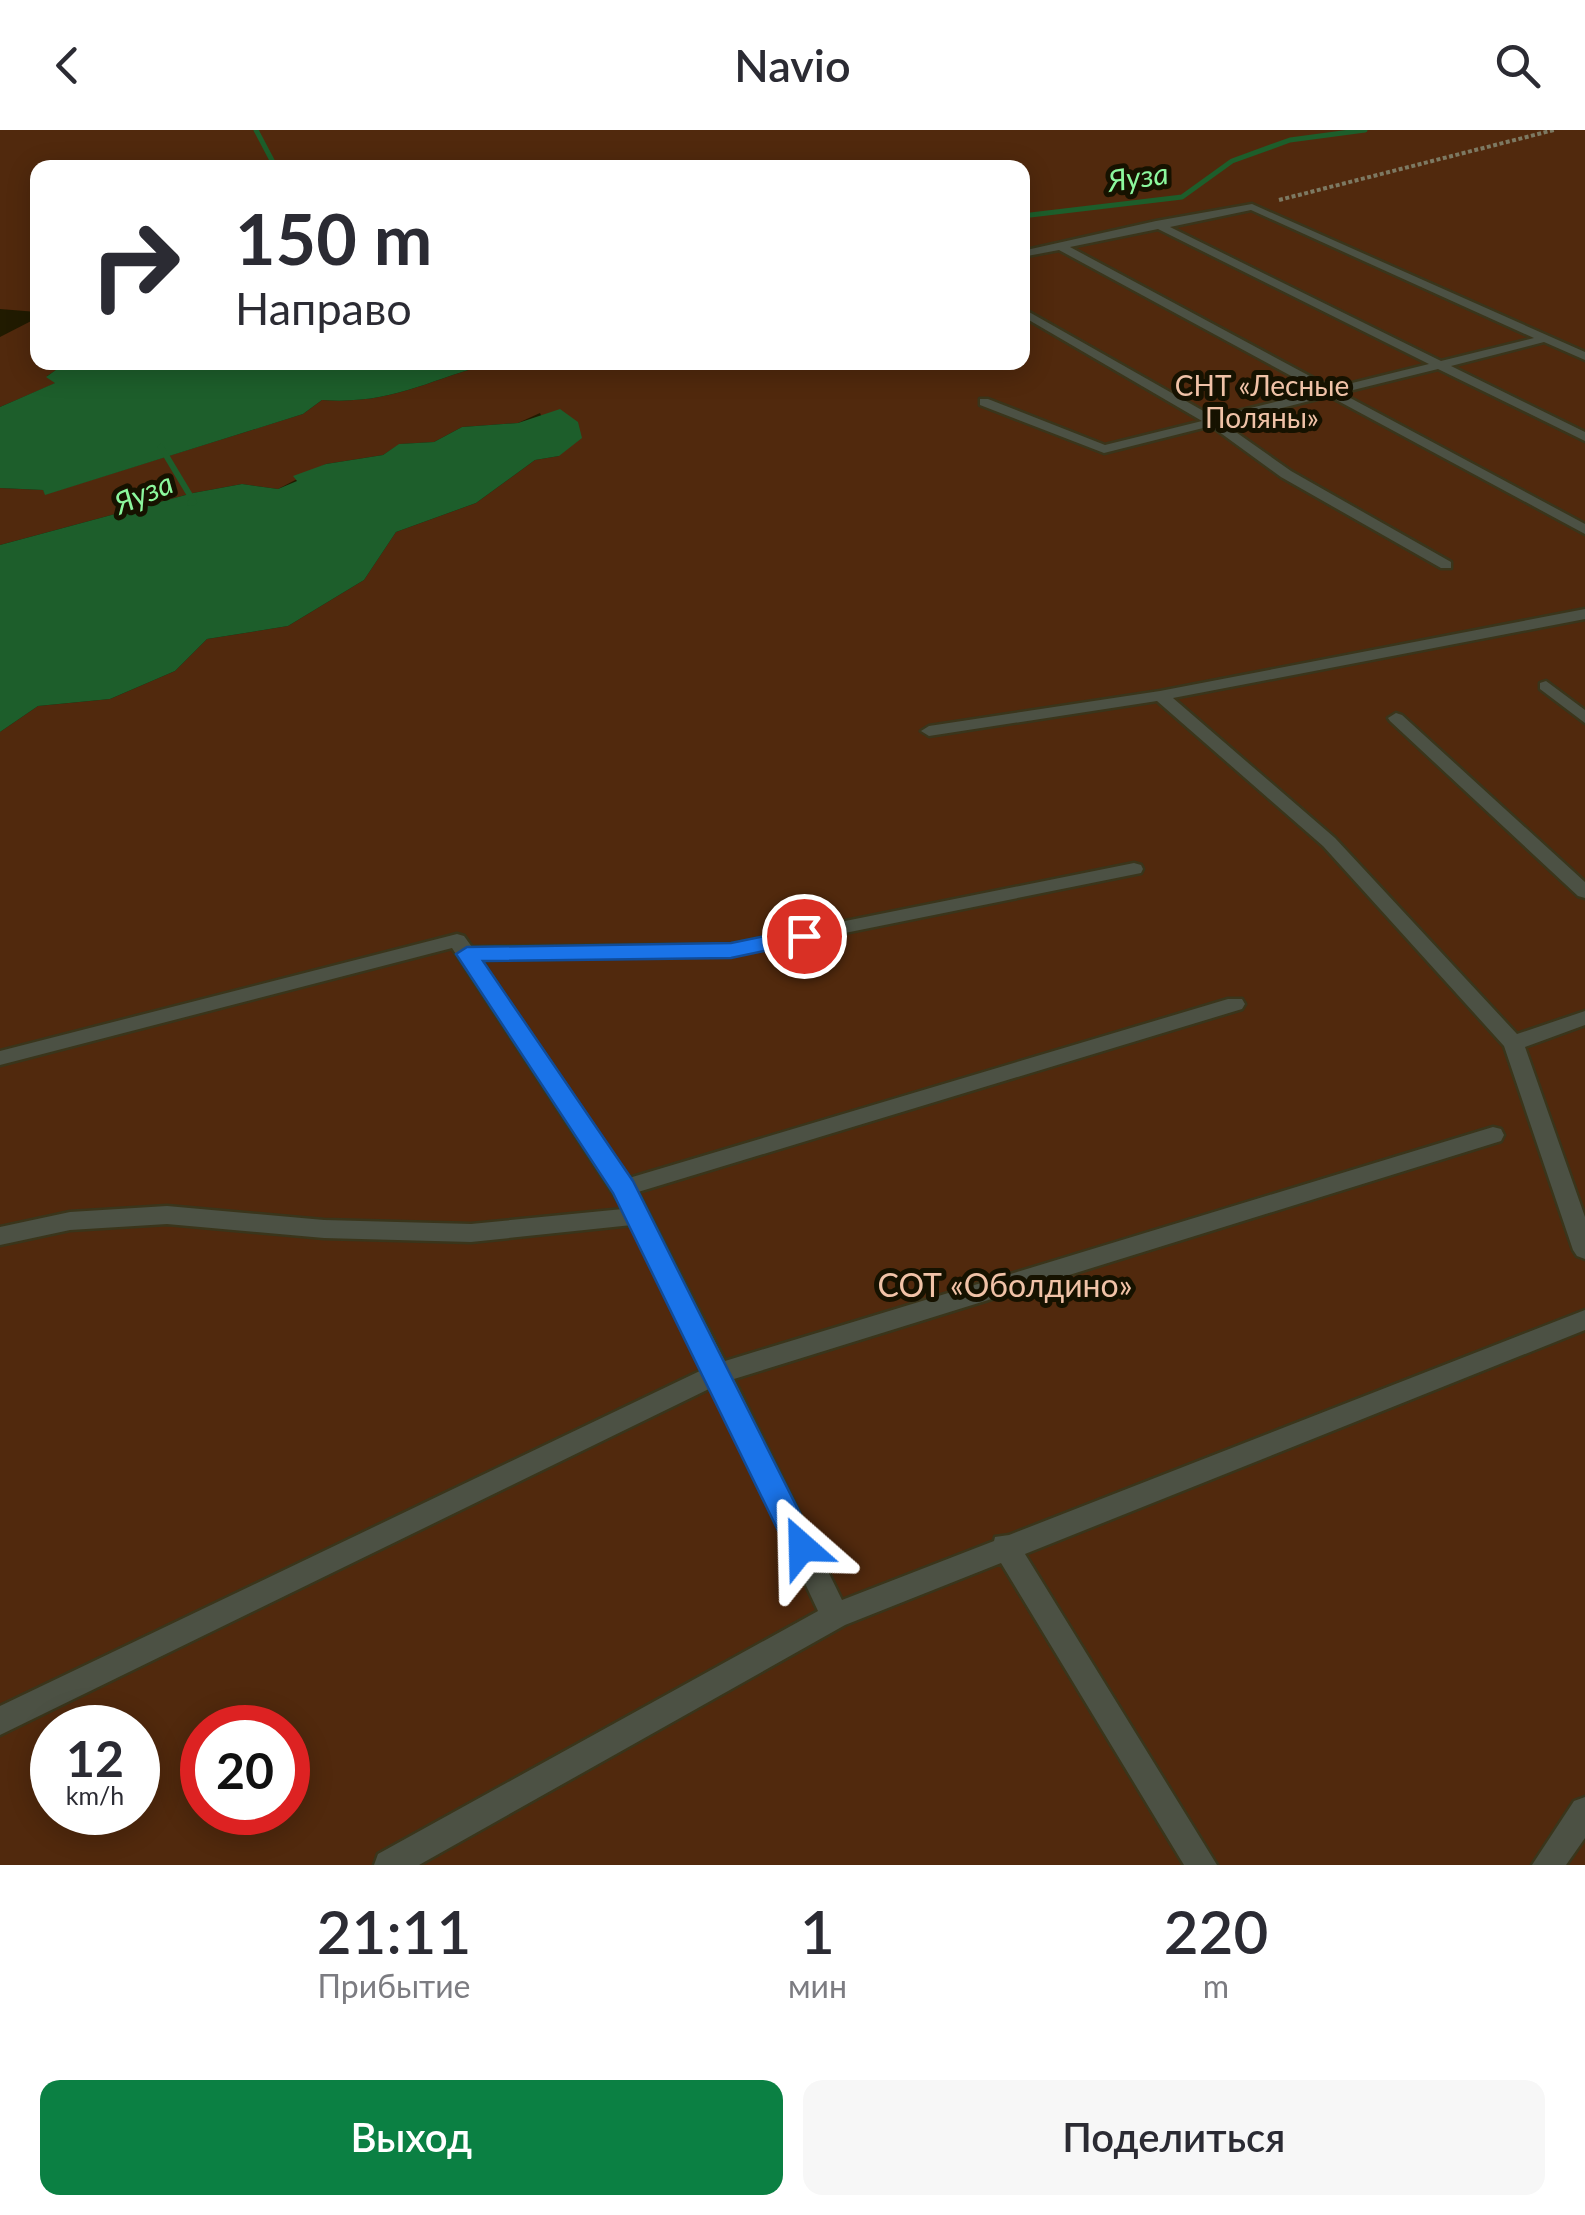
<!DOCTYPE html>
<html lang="ru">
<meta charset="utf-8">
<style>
:root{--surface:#fff;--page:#f7f7f7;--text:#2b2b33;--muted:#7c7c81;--accent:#0b8043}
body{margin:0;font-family:Lato,sans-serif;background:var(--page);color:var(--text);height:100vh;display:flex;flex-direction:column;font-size:38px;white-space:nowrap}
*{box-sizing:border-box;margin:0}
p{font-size:32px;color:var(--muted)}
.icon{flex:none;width:55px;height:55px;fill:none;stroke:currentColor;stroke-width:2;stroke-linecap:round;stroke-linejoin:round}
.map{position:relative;height:1735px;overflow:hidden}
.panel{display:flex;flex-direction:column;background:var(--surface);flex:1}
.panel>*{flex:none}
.banner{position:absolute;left:30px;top:30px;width:1000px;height:210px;border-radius:20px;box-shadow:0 5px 25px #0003;background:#fff;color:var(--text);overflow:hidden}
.speed{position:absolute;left:30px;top:1575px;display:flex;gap:20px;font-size:50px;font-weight:700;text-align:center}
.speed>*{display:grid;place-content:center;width:130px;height:130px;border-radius:50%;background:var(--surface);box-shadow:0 5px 25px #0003;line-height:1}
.speed small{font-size:25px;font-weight:400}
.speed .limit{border:15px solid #d22;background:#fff;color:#111}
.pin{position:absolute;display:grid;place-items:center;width:85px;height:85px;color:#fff;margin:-42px;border:5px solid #fff;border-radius:50%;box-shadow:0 2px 10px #0007}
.me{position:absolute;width:110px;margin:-55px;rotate:335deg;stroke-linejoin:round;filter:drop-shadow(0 0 8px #0008)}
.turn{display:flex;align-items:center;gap:35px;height:210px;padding:0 40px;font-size:45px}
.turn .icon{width:130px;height:130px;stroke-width:2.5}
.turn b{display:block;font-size:70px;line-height:85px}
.eta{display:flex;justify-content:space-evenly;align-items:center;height:170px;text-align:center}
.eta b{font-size:60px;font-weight:600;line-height:70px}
.button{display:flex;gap:20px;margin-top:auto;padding:20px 40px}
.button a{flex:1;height:115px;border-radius:20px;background:var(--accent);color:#fff;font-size:40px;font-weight:600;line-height:115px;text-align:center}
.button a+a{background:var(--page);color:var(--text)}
header{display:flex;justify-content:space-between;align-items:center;height:130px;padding:0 40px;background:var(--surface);font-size:45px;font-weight:600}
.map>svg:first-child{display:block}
</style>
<header><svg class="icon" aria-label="back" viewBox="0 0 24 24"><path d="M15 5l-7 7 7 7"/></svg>Navio<svg class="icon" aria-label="search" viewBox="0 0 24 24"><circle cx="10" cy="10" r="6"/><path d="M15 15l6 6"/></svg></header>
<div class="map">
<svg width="1585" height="1735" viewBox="0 0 1585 1735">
<rect width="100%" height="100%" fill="#211b00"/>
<path fill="#51290d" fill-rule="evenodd" d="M 0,0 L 1585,0 L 1585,1735 L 0,1735 L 0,602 L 38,576 L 110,569 L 175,541 L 207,509 L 288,496 L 364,450 L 396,402 L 476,373 L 535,330 L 559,326 L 540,283 L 518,293 L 462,297 L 434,312 L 400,314 L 383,325 L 326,334 L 278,359 L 242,354 L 193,363 L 0,415 L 0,358 L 43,360 L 46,364 L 303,284 L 322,270 C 393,275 429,249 493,233 L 1022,232 L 1022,38 L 38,38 L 37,182 L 0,179 ZM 52,1598 L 138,1598 L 138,1682 L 52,1682 ZM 202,1598 L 288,1598 L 288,1682 L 202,1682 Z
M 37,188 L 38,232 L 67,233 L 47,246 L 56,253 L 0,277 L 0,207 Z"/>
<path fill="#1d5e2b" d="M 67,232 L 493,232 L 493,233 C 429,249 393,275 322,270 L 303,284 L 45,365 L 43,360 L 0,358 L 0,277 L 55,253 L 46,247 Z
M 560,279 L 578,292 L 582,308 L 559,326 L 535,330 L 476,373 L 396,402 L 364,450 L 288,496 L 207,509 L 175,541 L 110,569 L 38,576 L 0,602 L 0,415 L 193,363 L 242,354 L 278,359 L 297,351 L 293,346 L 326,334 L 383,325 L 399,314 L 434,312 L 462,297 L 518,293 Z"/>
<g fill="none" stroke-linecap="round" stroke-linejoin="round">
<path stroke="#1d5e2b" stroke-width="5" d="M 256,0 L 276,38
M 1022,86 L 1182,67 L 1232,31 L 1290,10 L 1365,0"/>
<path stroke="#1d5e2b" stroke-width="6" d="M 161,317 L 194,372 L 190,373"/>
<g stroke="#3a351b" stroke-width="5">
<path id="lane" d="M 1252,74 L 1585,222 L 1585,230 L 1544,212 L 1451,236 L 1585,302 L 1585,311 L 1438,239 L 1341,263 L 1585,394 L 1585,404 L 1329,266 L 1223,293 L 1291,341 L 1451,432 L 1451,438 L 1441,438 L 1281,347 L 1211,296 L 1104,323 L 980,275 L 980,269 L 988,269 L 1105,315 L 1202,291 L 1022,186 L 1022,178 L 1214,287 L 1319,261 L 1059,120 L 1022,127 L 1022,121 L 1156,91 ZM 1251,80 L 1534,208 L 1441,231 L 1170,97 ZM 1158,99 L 1429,234 L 1332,258 L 1070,117 Z
M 1585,479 L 1585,489 L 1173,568 L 1335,708 L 1517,904 L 1585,881 L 1585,895 L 1525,917 L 1585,1087 L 1585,1129 L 1577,1126 L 1573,1120 L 1504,916 L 1323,716 L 1157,571 L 929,606 L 921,601 L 929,596 L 1160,561 Z
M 1546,551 L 1585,580 L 1585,593 L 1540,559 L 1540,553 Z
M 1396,583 L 1402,585 L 1585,752 L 1585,768 L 1578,766 L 1390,591 L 1388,588 Z
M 1134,733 L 1141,735 L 1143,739 L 1141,743 L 731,826 L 481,830 L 629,1048 L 1228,869 L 1242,869 L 1245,874 L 1242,879 L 638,1062 L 725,1231 L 1493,997 L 1501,999 L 1504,1005 L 1501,1011 L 734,1249 L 842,1470 L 994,1411 L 995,1407 L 1009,1405 L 1585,1180 L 1585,1200 L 1025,1424 L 1217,1735 L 1184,1735 L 1001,1433 L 845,1495 L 419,1735 L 374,1735 L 378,1724 L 818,1481 L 713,1257 L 0,1605 L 0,1576 L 704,1239 L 632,1095 L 471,1112 L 324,1108 L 167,1094 L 70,1100 L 0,1115 L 0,1097 L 70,1082 L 167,1076 L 324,1090 L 471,1094 L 623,1079 L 452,818 L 0,935 L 0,921 L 457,804 L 464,806 L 472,817 L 731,814 Z
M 1585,1667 L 1585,1708 L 1566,1735 L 1532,1735 L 1574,1671 Z"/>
</g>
<path stroke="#7d7962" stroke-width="4" stroke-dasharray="4 2.5" stroke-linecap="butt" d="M 1279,70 L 1554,0"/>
<use href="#lane" fill="#4c5144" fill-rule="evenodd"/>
</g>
<path fill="#1a73e8" stroke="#114b97" stroke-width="2.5" d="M 804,798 L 815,806 L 812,811 L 731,828 L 483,831 L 633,1051 L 817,1417 L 813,1427 L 802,1431 L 791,1427 L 613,1063 L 456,824 L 467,817 L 731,813 Z"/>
<g text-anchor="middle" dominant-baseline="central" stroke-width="10" stroke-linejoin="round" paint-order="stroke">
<g font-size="28" fill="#f0c2a7" stroke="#161200">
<text x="1262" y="255">СНТ «Лесные<tspan x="1262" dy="32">Поляны»</tspan></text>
</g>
<g font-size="30" font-style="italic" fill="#8cf89d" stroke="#161200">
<text transform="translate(1138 46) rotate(-8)">Яуза</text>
<text transform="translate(143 362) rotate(-23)">Яуза</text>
</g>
<g font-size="32" fill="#f0c2a7" stroke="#161200">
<text x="1005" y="1154">СОТ «Оболдино»</text>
</g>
</g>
</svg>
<div class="speed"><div>12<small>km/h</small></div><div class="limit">20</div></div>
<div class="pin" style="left:804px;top:806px;background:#d93025"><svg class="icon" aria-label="arrive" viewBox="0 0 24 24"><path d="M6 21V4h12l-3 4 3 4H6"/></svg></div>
<svg class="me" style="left:802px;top:1417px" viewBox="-20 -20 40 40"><path d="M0-17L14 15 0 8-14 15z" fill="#1a73e8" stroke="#fff" stroke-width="4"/></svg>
<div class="banner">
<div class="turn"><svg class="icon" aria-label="right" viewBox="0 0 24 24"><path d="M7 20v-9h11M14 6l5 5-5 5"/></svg><div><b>150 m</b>Направо</div></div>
</div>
</div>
<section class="panel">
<div class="eta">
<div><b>21:11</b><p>Прибытие</p></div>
<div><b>1</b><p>мин</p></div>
<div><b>220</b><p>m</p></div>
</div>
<div class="button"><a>Выход</a><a>Поделиться</a></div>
</section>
